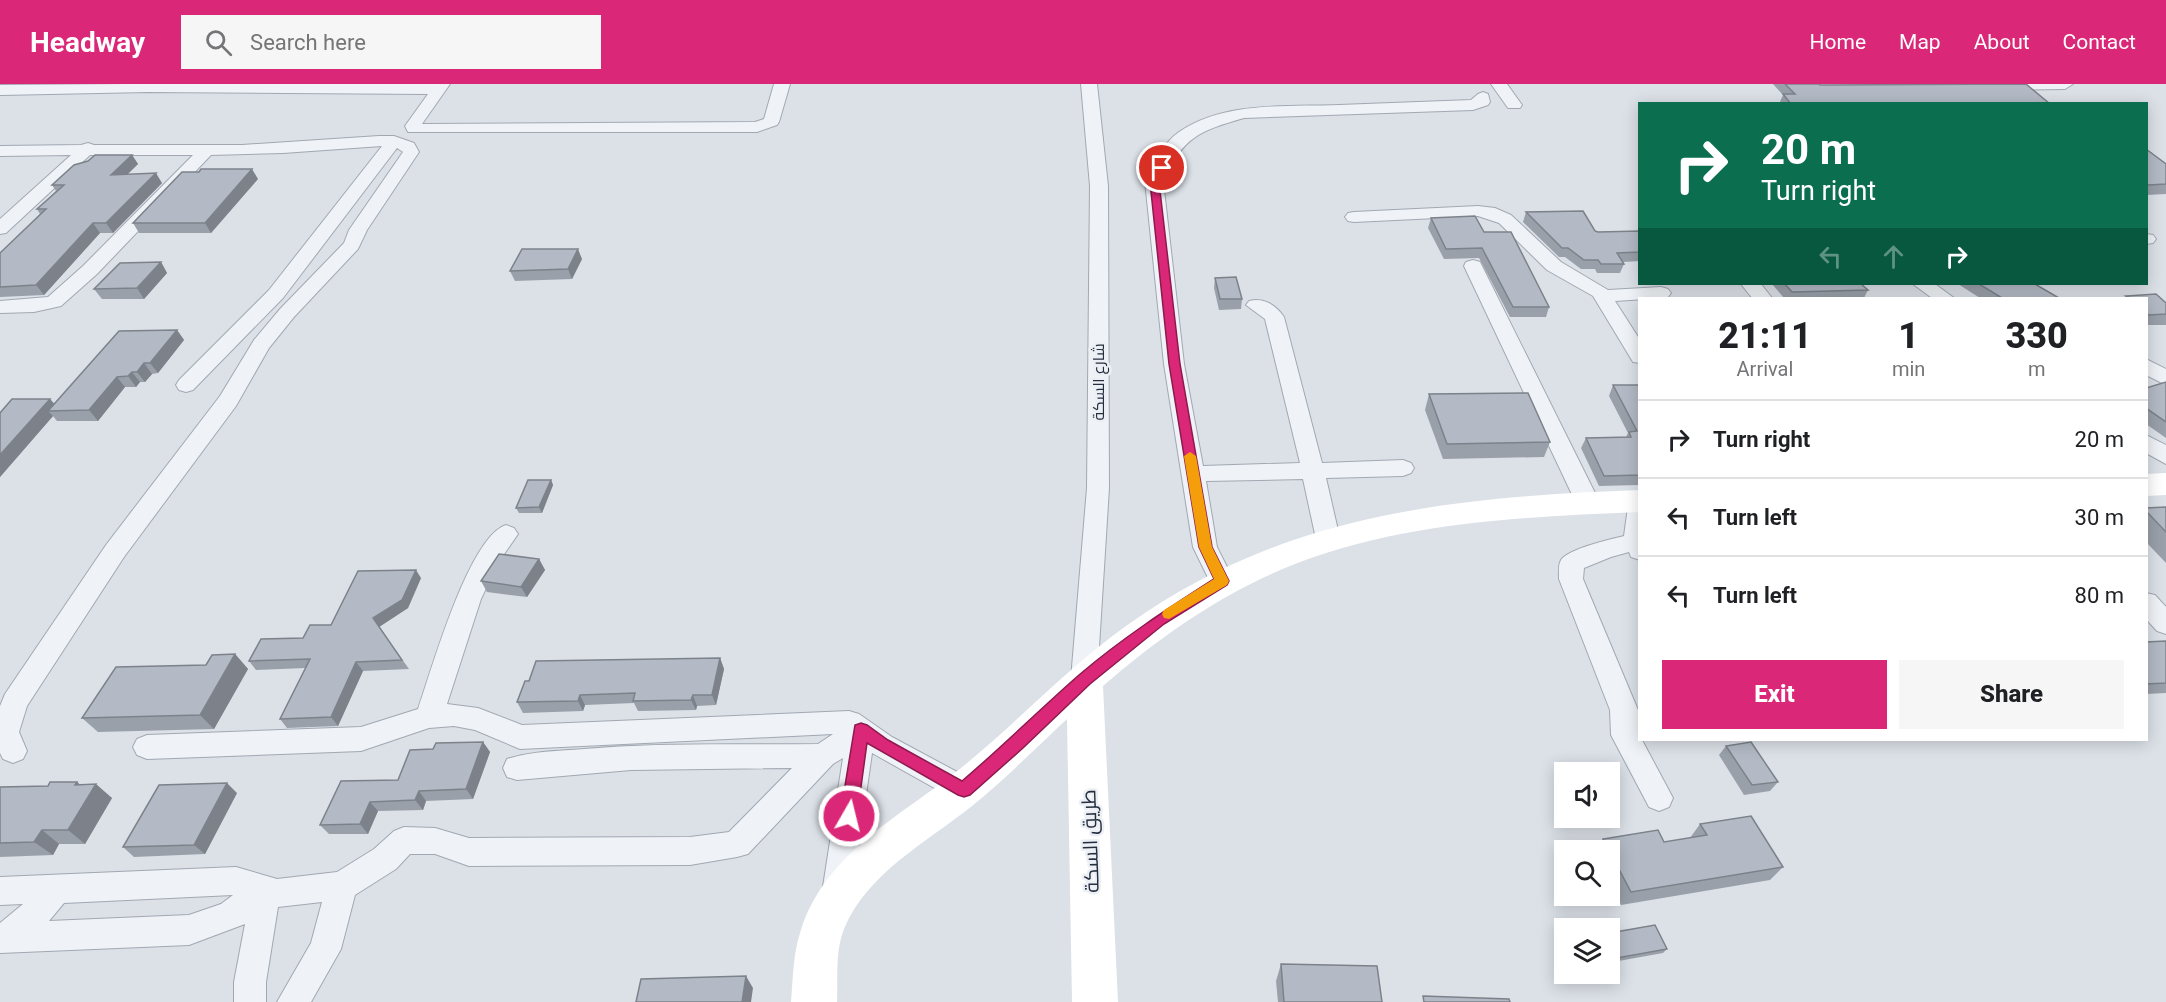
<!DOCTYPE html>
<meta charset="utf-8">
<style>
:root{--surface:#fff;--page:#f6f6f6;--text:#202124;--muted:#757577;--line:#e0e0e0;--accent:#db2777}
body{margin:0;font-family:Roboto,Cairo,sans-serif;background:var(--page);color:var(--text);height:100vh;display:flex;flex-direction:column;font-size:22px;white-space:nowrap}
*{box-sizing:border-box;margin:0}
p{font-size:20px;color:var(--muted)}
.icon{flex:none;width:33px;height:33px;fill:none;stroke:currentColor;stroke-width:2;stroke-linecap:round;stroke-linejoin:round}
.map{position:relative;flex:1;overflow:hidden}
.side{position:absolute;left:1638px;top:213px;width:510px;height:444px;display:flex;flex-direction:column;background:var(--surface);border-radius:0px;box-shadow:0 3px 15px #0003}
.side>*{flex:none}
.guide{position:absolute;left:1638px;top:18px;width:510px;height:183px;border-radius:0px;box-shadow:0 3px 15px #0003;background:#0b6e4f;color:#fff;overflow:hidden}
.fabs{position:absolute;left:1554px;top:678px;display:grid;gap:12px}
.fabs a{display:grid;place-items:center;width:66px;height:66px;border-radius:0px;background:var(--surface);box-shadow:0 3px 15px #0003;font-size:30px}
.pin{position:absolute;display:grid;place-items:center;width:51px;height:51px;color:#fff;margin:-26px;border:3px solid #fff;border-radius:50%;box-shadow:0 2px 6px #0007}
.me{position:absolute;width:66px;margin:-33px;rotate:8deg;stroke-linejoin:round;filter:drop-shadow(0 0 4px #0008)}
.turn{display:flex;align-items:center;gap:21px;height:126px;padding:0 24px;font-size:27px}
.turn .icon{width:78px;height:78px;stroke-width:2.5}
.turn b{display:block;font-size:42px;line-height:51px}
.lanes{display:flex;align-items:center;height:57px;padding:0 24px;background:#0003;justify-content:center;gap:30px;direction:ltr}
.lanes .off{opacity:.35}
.eta{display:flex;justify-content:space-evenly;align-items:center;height:102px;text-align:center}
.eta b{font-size:36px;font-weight:800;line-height:42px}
.cta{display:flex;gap:12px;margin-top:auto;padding:12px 24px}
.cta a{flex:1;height:69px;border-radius:0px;background:var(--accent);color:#fff;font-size:24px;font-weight:800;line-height:69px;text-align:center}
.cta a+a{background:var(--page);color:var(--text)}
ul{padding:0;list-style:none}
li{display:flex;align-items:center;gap:18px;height:78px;padding:0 24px;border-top:2px solid var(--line)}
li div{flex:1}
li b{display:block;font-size:22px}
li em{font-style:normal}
header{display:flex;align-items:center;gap:36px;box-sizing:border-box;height:84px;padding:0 30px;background:var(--accent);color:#fff}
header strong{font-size:28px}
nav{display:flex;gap:33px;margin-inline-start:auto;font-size:21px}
.search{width:420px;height:54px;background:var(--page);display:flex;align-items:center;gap:15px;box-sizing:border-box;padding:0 21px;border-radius:0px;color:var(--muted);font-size:22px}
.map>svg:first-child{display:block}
</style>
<header>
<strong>Headway</strong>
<div class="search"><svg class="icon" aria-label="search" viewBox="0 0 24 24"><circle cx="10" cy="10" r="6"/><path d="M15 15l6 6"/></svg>Search here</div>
<nav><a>Home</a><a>Map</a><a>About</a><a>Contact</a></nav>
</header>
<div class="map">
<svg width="2166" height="918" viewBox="0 0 2166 918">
<rect width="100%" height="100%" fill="#dce1e8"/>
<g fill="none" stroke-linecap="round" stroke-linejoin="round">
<g stroke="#a1a8b2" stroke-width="2">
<path id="street" d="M 126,0 L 450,0 L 422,40 L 755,38 L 764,35 L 774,0 L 790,0 L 779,38 L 777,41 L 757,48 L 408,48 L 405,42 L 428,10 L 148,8 L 0,11 L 0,1 Z
M 1081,0 L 1097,0 L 1108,102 L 1109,404 L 1097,595 L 1093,603 L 1084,606 L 1075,603 L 1071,595 L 1087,404 L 1090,102 Z
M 1491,0 L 1507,0 L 1522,21 L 1520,24 L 1508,24 Z
M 1988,0 L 2073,0 L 2065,5 L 1995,6 L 1990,4 Z
M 1483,8 L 1488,10 L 1490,18 L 1488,21 L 1473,26 L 1244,34 C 1199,47 1183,53 1163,97 L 1184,280 L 1203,382 L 1300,379 L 1265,235 L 1246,221 L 1249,217 C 1263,213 1276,221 1284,233 L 1322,379 L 1403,376 L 1411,379 L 1414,384 L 1411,389 L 1403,392 L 1326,394 L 1340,455 L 1336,461 L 1328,464 L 1320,461 L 1316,455 L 1303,395 L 1206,397 L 1217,463 L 1234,497 L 1231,504 L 1222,506 L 1213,504 L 1193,463 L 1164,280 L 1145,97 C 1153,81 1163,59 1179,48 C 1224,17 1286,23 1339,21 C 1383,19 1427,18 1471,16 L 1478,10 Z
M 379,52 L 394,52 L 414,59 L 419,68 L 367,146 L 358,165 L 294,233 L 269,264 L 236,322 L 124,473 L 27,622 L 19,648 L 27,667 L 23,675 L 13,679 L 3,675 L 0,669 L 0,622 L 5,610 L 106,461 L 220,312 L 254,256 L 280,225 L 344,159 L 349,146 L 403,68 L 397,64 L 283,214 L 193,306 L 186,308 L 179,306 L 176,301 L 179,296 L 269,206 L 382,62 L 283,69 L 211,71 L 97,190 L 61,222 L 34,228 L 0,229 L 0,217 L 48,213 L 83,182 L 193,71 L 90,71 L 6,149 L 0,150 L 0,135 L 71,71 L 0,72 L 0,62 L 81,61 L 88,59 L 94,61 L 242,61 Z
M 1478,122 L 1495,124 L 1511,131 L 1561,178 L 1608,206 L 1661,203 L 1668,205 L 1671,209 L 1668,213 L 1662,214 L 1615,217 L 1640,256 L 1640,279 L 1633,278 L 1593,212 L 1547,186 L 1499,139 L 1478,132 L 1354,138 L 1348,137 L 1345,133 L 1348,129 L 1354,128 Z
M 2146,150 L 2153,151 L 2156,155 L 2153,159 L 2146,160 Z
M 1473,176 L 1480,178 L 1482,182 L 1600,419 L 1596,425 L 1588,427 L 1580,425 L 1576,419 L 1464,182 L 1466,178 Z
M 1741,200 L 1761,200 L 1772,214 L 1752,214 Z
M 1913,200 L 1935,200 L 1954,214 L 1932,214 Z
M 2146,275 L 2166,285 L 2166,301 L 2146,291 Z
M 2146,351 L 2166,361 L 2166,380 L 2146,369 Z
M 1640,415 L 1640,476 L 1631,473 L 1629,468 L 1611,473 L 1584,484 L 1583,495 L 1638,626 L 1640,656 L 1642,656 L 1673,714 L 1669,723 L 1659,727 L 1649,723 L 1611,651 L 1610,626 L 1559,495 C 1559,489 1558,481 1561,476 C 1568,465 1611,455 1624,452 L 1628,423 L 1632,417 Z
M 506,441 L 514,444 L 518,450 L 498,479 L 481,515 L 447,620 L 478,624 L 522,641 L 849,627 L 859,630 L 892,653 L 974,697 L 978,706 L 974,715 L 964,719 L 954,715 L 872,669 L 852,809 L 848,819 L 837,823 L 826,819 L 822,809 L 843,674 L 833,680 L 748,770 L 737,773 L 690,781 L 469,782 L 435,770 L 410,770 L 396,785 L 355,811 L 341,865 L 311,918 L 277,918 L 311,859 L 322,818 L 278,823 L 266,898 L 266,918 L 234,918 L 234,898 L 245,840 L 189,861 L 0,869 L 0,839 L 23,820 L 0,821 L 0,793 L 236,783 L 277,795 L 337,788 L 374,765 L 394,747 L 404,743 L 435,744 L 469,754 L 690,753 L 729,748 L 792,684 L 631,686 L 517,696 L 507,693 L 503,684 L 507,675 C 531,667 559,667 584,665 C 662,658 740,661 818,660 L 833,650 L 520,665 L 475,646 L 454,642 L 429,644 L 361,667 L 147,675 L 137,671 L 133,663 L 137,655 L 147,651 L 361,643 L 418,625 C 431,588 469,452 506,441 ZM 233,811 L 221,820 L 189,831 L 49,837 L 64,819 Z
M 2146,509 L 2155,511 L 2166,523 L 2166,550 L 2157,547 L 2146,535 Z"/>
</g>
<use href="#street" fill="#eff2f6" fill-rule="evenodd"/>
<path fill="#fff" fill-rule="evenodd" d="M 2166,389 L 2166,411 L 2146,412 L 2146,390 Z
M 1640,406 L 1640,428 C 1521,433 1397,438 1285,484 C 1218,512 1158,554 1103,602 L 1118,918 L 1072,918 L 1067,635 C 1035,665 1005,695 972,722 C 927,758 867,789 844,845 C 835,867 838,895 837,918 L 791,918 C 793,895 793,871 800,849 C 824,769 900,733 961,684 C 1018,638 1067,584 1126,542 C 1283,429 1453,413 1640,406 Z"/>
</g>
<path fill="#9aa0a9" d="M 1773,0 L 1819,0 L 1820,1 L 2050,20 L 1779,20 L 1783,11 Z
M 2146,65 L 2166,80 L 2166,110 L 2146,111 Z
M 132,71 L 138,80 L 128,90 L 162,99 L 113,149 L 100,149 L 44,211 L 0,213 L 0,169 L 40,130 L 37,125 L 56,107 L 52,101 Z
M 258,95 L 211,149 L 139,149 L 133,139 Z
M 1526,128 L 1598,148 L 1640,147 L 1640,177 L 1623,178 L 1624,180 L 1620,189 L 1597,189 L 1595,185 L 1581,185 L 1565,173 L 1559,173 L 1523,138 Z
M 1431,134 L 1484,148 L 1549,223 L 1546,233 L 1510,233 L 1479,174 L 1444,175 L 1428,144 Z
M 582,175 L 572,195 L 515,197 L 510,187 Z
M 161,178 L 167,189 L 144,215 L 102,215 L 94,205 Z
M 1215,194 L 1242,215 L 1241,225 L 1219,226 L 1214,204 Z
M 1772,200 L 1861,200 L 1868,206 L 1864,214 L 1784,214 Z
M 1958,200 L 2035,200 L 2059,214 L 1980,214 Z
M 2156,210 L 2166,219 L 2166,241 L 2146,241 L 2146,214 L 2124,214 L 2126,212 Z
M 177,246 L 184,256 L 158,289 L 152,290 L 145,298 L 140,298 L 136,303 L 125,303 L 98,337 L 57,337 L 53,332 L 0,393 L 0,329 L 50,315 L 54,320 Z
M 2166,298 L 2166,354 L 2146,340 L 2146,304 Z
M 1613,301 L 1640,302 L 1640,401 L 1599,402 L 1581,364 L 1586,354 L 1626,353 L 1628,349 L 1609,312 Z
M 1429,310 L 1550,358 L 1544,373 L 1443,375 L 1425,326 Z
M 551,396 L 553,401 L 542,429 L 519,429 L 516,424 Z
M 2166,423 L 2166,479 L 2146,458 L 2146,424 Z
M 539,475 L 545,486 L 527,513 L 487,508 L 481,497 Z
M 421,494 L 408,524 L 379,543 L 409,585 L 363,587 L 338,642 L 287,644 L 280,635 L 306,584 L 256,586 L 249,577 L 303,554 L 331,541 Z
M 2166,557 L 2166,609 L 2146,610 L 2146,558 Z
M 235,570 L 248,585 L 214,645 L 98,648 L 82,634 L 206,581 Z
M 720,574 L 724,585 L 716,621 L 697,622 L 696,626 L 638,627 L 634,619 L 585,621 L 583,627 L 523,629 L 517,618 L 529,597 Z
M 483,658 L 490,668 L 473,715 L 426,717 L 423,726 L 378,727 L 368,750 L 329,750 L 320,741 L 398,696 L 433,665 Z
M 1726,662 L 1778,698 L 1770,707 L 1744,711 L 1719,671 Z
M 77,698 L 80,701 L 112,714 L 85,760 L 59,760 L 53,771 L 0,773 L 0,703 L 48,702 Z
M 237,709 L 205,770 L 134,773 L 123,763 Z
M 1700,740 L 1783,783 L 1770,796 L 1621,821 L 1610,799 L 1610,766 L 1596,766 L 1603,755 L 1664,758 L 1690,754 Z
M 1610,849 L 1667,865 L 1663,869 L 1613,878 L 1610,870 Z
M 1281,880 L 1382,918 L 1278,918 L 1276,897 Z"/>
<path fill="#7d828a" d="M 132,71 L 138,80 L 117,100 L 111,91 Z
M 252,85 L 258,95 L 211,149 L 205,139 Z
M 156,89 L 162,99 L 113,149 L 106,139 Z
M 93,139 L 100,149 L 44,211 L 36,201 Z
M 578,165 L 582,175 L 572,195 L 568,185 Z
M 161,178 L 167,189 L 144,215 L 137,204 Z
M 177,246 L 184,256 L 158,289 L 150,279 Z
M 144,279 L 152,290 L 145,298 L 137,288 Z
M 132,288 L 140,298 L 136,303 L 128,292 Z
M 117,293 L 125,303 L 98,337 L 89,326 Z
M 50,315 L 59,325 L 48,327 L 53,332 L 0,393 L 0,371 Z
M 551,396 L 553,401 L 542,429 L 539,423 Z
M 539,475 L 545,486 L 527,513 L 521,503 Z
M 416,486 L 421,494 L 408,524 L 379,543 L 373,534 Z
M 235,570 L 248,585 L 214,645 L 200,631 Z
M 720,574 L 724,585 L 716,621 L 712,611 Z
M 356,578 L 363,587 L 338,642 L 331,633 Z
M 580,611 L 585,621 L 583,627 L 578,617 Z
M 693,611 L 697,622 L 696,626 L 691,616 Z
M 483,658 L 490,668 L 473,715 L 466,705 Z
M 77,698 L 90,709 L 96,700 L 112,714 L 85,760 L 68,746 L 75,701 Z
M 227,699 L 237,709 L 205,770 L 194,761 Z
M 419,707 L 426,717 L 423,726 L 415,716 Z
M 370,718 L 378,727 L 368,750 L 360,740 Z
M 42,746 L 59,760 L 53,771 L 34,758 Z
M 746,892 L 753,904 L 751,918 L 742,918 Z"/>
<path fill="#b3bac5" stroke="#7d828a" stroke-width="1.5" d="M 1785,0 L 1819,0 L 1820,1 L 2026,0 L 2050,20 L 1791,20 L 1783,10 L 1795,10 Z
M 2146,65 L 2166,80 L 2166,100 L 2149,101 L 2146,99 Z
M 95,71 L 132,71 L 111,91 L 156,89 L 106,139 L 93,139 L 36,201 L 0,203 L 0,169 L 46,125 L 37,125 L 64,101 L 52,101 L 74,81 L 88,77 Z
M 201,85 L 252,85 L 205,139 L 133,139 L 182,88 L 199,88 Z
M 1583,127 L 1595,147 L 1598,148 L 1640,147 L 1640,168 L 1617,169 L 1624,180 L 1601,180 L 1598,176 L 1584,176 L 1568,164 L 1562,164 L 1526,128 Z
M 1475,132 L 1484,148 L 1511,148 L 1549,223 L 1513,223 L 1482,164 L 1446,165 L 1431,134 Z
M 522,165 L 578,165 L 568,185 L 510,187 Z
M 161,178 L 137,204 L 94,205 L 120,179 Z
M 1236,193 L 1242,215 L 1220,215 L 1215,194 Z
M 1785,200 L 1861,200 L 1868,206 L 1792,208 Z
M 1979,200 L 2035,200 L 2059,214 L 2002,214 Z
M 2156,210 L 2166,219 L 2166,230 L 2149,231 L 2146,229 L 2146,214 L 2130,214 L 2126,212 Z
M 177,246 L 150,279 L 144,279 L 137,288 L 132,288 L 128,292 L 117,293 L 89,326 L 48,327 L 119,247 Z
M 2166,298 L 2166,338 L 2146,324 L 2146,304 Z
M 1613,301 L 1639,301 L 1640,302 L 1640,391 L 1604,392 L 1586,354 L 1631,353 L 1629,348 L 1637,347 Z
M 1528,309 L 1550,358 L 1447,360 L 1429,310 Z
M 12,315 L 50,315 L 0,371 L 0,329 Z
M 528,396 L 551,396 L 539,423 L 516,424 Z
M 2166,423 L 2166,448 L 2146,427 L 2146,424 Z
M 499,470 L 539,475 L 521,503 L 481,497 Z
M 416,486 L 402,516 L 373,534 L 402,576 L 356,578 L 331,633 L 280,635 L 310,575 L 249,577 L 261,555 L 303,554 L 310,541 L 331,541 L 358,487 Z
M 2166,557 L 2166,599 L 2146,600 L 2146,558 Z
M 235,570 L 200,631 L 82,634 L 116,583 L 206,581 L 212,571 Z
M 720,574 L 712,611 L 693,611 L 691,616 L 633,617 L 635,609 L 580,611 L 578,617 L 517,618 L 525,597 L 529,597 L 536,577 Z
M 483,658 L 466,705 L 419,707 L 415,716 L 370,718 L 360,740 L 320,741 L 341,697 L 398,696 L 410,666 L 433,665 L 436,659 Z
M 1751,658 L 1778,698 L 1752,701 L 1726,662 Z
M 50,698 L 77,698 L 75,701 L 96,700 L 68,746 L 42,746 L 34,758 L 0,759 L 0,703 L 48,702 Z
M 227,699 L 194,761 L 123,763 L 159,701 Z
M 1751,732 L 1783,783 L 1631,808 L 1603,755 L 1658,746 L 1664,758 L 1707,751 L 1700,740 Z
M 1655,841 L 1667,865 L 1617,874 L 1610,859 L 1610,849 Z
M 1281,880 L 1377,882 L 1382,918 L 1284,918 Z
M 746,892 L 742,918 L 636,918 L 641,895 Z
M 1423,912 L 1509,915 L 1510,918 L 1424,918 Z"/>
<path fill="#db2777" stroke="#8e194d" stroke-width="1.5" d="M 1158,82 L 1166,84 L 1159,98 L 1180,280 L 1212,463 L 1229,497 L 1227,501 L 1164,540 L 1090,600 L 1023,664 L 970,711 L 964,713 L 958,711 L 867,659 L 857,732 L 855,737 L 849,739 L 843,737 L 840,732 L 855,641 L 861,639 L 867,641 L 888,656 L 962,697 C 1002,663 1039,626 1079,591 C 1121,555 1167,525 1214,495 L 1199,463 L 1169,280 L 1150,98 Z"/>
<path fill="#f59e0b" d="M 1190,368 L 1196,372 L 1212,463 L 1229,497 L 1227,501 L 1169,535 L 1164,534 L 1162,530 L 1164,526 L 1214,495 L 1199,463 L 1184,372 Z"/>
<g text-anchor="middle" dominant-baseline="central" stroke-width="5" stroke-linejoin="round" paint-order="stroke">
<g font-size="16" fill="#252e3f" stroke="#ecf0f5">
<text transform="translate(1098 298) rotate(-90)">شارع السكة</text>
</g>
<g font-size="20" fill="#252e3f" stroke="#ecf0f5">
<text transform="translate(1090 757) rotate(-92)">طريق السكة</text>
</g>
</g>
</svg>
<div class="fabs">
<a><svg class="icon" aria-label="sound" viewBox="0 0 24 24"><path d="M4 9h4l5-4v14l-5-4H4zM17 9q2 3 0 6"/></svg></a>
<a><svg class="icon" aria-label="search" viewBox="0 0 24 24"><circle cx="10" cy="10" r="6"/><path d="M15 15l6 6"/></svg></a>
<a><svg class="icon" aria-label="layers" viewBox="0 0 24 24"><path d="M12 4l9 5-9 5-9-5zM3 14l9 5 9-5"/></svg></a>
</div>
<div class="pin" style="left:1162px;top:84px;background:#d93025"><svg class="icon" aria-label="arrive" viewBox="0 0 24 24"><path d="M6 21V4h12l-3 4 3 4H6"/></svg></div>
<svg class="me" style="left:849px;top:732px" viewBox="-20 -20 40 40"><circle r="17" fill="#db2777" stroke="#fff" stroke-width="3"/><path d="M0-11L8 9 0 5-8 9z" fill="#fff"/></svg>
<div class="guide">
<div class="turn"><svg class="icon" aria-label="right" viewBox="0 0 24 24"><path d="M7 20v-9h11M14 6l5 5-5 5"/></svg><div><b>20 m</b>Turn right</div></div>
<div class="lanes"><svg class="icon off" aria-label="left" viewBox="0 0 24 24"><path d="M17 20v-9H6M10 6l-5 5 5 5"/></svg><svg class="icon off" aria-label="ahead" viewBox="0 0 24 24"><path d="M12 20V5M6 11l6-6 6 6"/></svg><svg class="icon" aria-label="right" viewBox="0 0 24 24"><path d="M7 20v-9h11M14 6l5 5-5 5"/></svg></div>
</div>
<section class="side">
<div class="eta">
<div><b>21:11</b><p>Arrival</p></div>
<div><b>1</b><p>min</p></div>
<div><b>330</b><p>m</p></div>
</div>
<ul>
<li><svg class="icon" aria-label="right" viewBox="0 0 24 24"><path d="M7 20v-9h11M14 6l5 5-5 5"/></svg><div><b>Turn right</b></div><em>20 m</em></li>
<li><svg class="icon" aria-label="left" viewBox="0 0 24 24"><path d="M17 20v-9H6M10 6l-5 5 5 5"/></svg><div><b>Turn left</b></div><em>30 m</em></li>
<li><svg class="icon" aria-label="left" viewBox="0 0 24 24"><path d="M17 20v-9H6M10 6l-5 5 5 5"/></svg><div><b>Turn left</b></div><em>80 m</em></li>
</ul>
<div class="cta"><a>Exit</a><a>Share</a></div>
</section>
</div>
